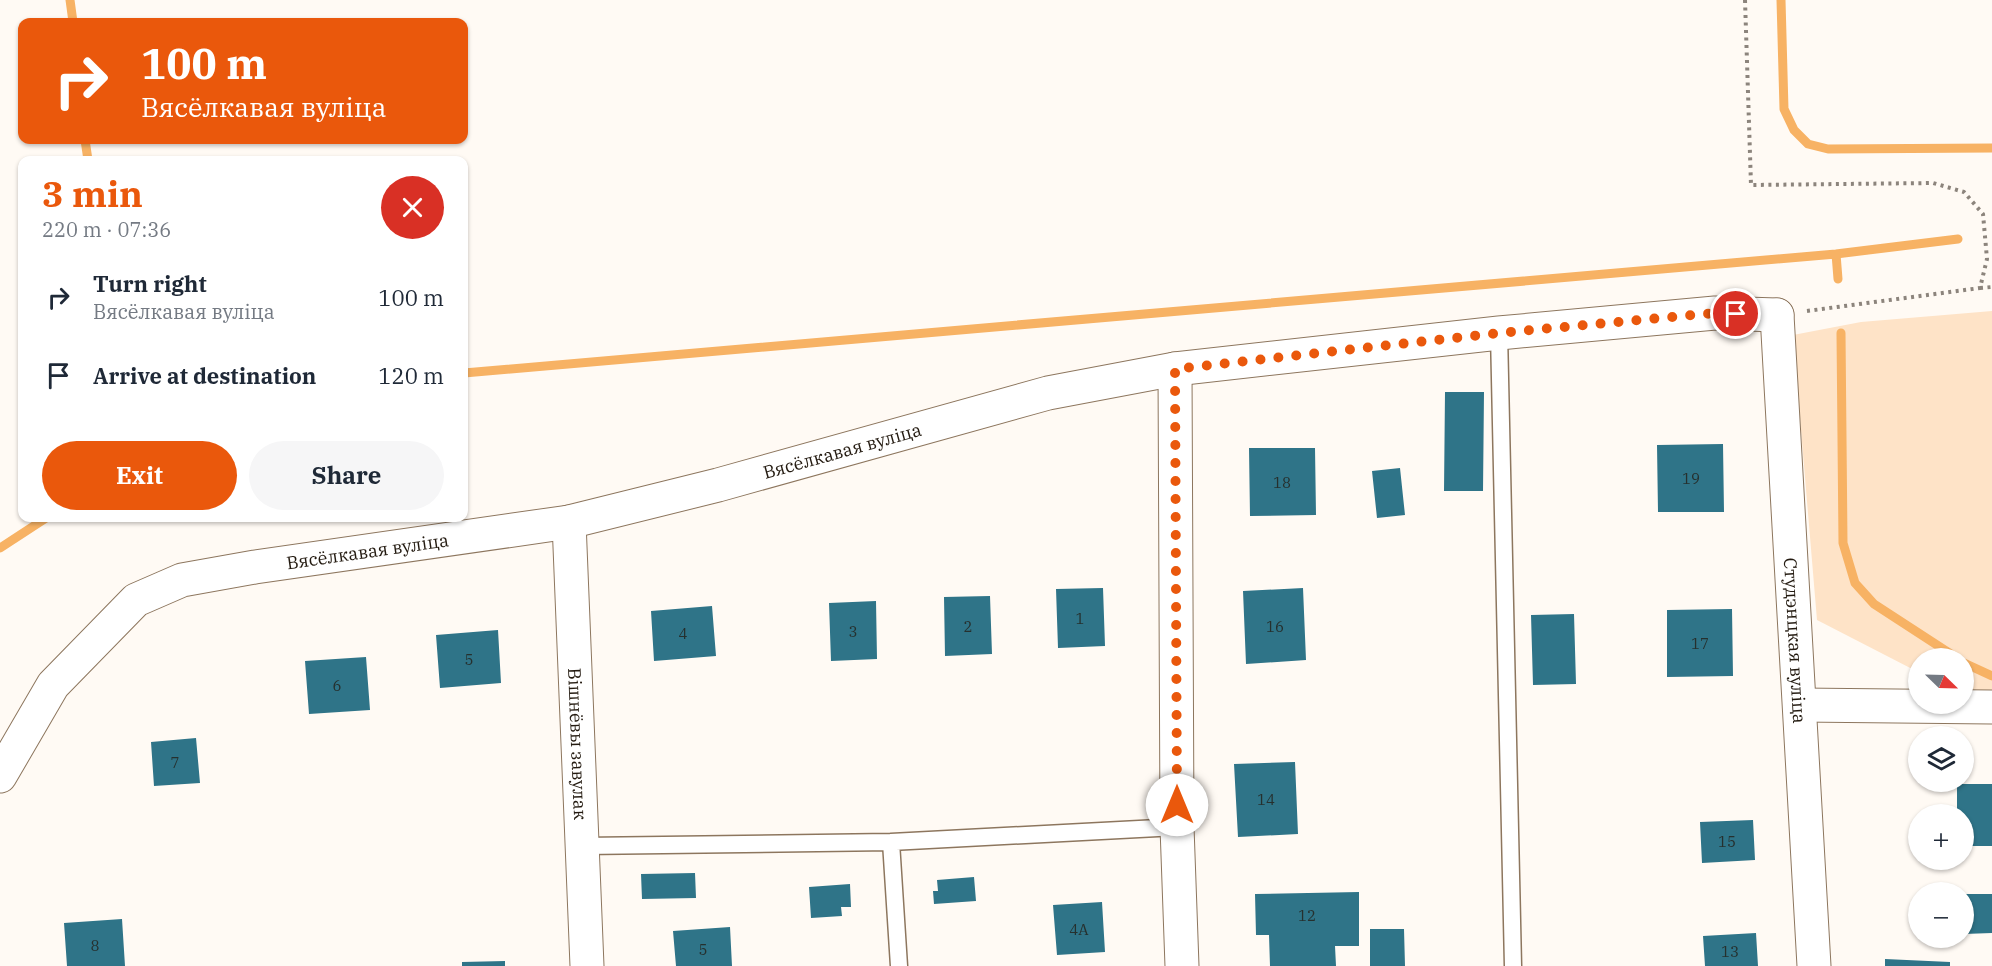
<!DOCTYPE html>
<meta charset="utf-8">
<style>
:root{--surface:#fff;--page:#f6f6f7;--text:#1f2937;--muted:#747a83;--accent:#ea580c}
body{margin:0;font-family:"IBM Plex Serif",serif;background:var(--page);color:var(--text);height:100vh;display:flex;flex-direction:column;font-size:22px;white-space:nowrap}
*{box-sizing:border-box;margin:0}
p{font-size:20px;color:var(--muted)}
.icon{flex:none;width:33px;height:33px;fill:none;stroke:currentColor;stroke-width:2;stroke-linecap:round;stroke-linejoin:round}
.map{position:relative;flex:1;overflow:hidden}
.panel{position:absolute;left:18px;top:156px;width:450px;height:366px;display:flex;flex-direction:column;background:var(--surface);border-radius:12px;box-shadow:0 2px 4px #0004}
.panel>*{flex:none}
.banner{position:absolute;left:18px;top:18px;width:450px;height:126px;border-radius:12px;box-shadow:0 2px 4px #0004;background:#ea580c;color:#fff;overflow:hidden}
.needle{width:39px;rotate:113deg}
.buttons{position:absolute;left:1908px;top:648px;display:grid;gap:12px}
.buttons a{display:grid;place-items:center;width:66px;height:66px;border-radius:50%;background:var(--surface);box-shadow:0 2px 4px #0004;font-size:30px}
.pin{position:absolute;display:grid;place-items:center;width:51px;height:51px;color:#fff;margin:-26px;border:3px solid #fff;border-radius:50%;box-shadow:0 2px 6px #0007}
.me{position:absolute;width:66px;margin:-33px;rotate:0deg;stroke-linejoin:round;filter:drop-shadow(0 0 4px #0008)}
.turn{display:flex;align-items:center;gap:21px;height:126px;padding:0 24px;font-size:27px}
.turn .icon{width:78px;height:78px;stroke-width:2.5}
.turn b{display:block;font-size:42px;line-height:51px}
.round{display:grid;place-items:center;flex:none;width:63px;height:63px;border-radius:32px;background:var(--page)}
.headline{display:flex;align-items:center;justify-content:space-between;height:102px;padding:0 24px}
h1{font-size:36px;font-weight:800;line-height:45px;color:var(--accent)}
.primary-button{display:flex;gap:12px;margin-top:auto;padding:12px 24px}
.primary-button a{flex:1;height:69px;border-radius:36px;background:var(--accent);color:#fff;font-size:24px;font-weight:800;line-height:69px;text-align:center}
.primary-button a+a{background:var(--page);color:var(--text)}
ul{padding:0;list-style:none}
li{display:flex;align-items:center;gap:18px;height:78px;padding:0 24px}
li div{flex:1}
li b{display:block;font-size:22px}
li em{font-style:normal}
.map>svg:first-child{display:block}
</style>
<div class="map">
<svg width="1992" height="966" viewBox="0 0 1992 966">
<rect width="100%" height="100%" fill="#fffaf4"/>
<path fill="#fee3c7" d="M 1992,311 L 1992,690 L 1964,690 L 1964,658 L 1918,658 L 1918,672 L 1817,620 L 1793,335 L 1861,322 Z"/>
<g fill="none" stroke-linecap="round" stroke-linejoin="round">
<path stroke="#f7b264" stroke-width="9" d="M 70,0 L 73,22
M 1781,0 L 1784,109 L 1794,130 L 1808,144 L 1828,149 L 1992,148
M 85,140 L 88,160
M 1836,254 L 1838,279
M 1841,333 L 1843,543 L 1855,583 L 1874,604 L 1957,658
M 464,373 L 1836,254 L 1958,239
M 0,548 L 46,518
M 1964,663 L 1992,676"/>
</g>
<path fill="#2f7488" d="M 1445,392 L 1484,392 L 1483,491 L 1444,491 Z
M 1723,444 L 1724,512 L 1658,512 L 1657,445 Z
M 1249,448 L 1315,448 L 1316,515 L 1250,516 Z
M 1400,468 L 1405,515 L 1377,518 L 1372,471 Z
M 1103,588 L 1105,646 L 1058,648 L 1056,589 Z
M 1303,588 L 1306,660 L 1246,664 L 1243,591 Z
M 990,596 L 992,654 L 945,656 L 944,597 Z
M 876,601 L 877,659 L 831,661 L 829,603 Z
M 712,606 L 716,656 L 654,661 L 651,611 Z
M 1732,609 L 1733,676 L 1667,677 L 1667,610 Z
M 1574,614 L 1576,684 L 1533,685 L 1531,615 Z
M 498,630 L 501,683 L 440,688 L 436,635 Z
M 366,657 L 370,710 L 309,714 L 305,661 Z
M 196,738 L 200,783 L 154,786 L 151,742 Z
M 1295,762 L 1298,834 L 1238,837 L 1234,764 Z
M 1957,784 L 1992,784 L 1992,846 L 1964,846 L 1964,814 L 1957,814 Z
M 1753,820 L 1755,860 L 1702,863 L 1700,822 Z
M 695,873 L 696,898 L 642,899 L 641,874 Z
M 974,877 L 976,901 L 934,904 L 933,891 L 938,891 L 937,880 Z
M 850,884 L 851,907 L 841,907 L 842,916 L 811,918 L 809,887 Z
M 1359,892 L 1359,946 L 1335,946 L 1336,966 L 1270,966 L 1269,935 L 1256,935 L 1255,894 Z
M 1964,894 L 1992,894 L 1992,933 L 1964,934 Z
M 1102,902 L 1105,952 L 1057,955 L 1053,905 Z
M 122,919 L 125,966 L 67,966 L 64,923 Z
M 730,927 L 732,966 L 676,966 L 673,931 Z
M 1370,929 L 1404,929 L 1405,966 L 1370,966 Z
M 1756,933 L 1758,966 L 1705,966 L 1703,936 Z
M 1885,959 L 1950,962 L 1950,966 L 1885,966 Z
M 505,961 L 505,966 L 462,966 L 462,962 Z"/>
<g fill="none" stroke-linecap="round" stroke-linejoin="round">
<g stroke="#8d765e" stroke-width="19">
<path id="lane" d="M 1499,333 L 1513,966
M 891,842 L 899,966
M 583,846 L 891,842 L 1177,827"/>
</g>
<g stroke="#8d765e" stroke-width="35">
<g id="street">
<path d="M 1175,369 L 1177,827 L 1182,966"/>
<path id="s1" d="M 569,522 L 587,966"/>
<path d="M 1800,705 L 1992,707"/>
<path id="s2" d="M 0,776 L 53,685 L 136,600 L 182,580 L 255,567 L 569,522 L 718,485 L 1048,393 L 1175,369 L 1499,333 L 1715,313 L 1777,315"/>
</g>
</g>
<g stroke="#8d765e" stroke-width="35">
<g id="secondary">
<path id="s3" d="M 1777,315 L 1814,966"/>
</g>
</g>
<path stroke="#8c847c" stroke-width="4" stroke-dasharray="3 4.5" stroke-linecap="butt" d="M 1745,0 L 1751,185 L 1933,183 L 1964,192 L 1983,214 L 1987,259 L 1980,288 L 1807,311
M 1980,288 L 1992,287"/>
<use href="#lane" stroke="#fff" stroke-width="16"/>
<use href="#street" stroke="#fff" stroke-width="33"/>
<use href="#secondary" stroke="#fff" stroke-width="33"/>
</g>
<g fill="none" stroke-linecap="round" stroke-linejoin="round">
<path stroke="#ea580c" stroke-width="10" stroke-dasharray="0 18" d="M 1177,805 L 1175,369 L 1499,333 L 1715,313 L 1736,314"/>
</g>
<g text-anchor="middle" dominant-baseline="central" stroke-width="4.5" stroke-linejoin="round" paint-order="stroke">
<g font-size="15" fill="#26302e">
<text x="1691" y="478">19</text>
<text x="1282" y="482">18</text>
<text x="1080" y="618">1</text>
<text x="968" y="626">2</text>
<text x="1275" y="626">16</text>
<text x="853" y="631">3</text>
<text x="683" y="633">4</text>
<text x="1700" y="643">17</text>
<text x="469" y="659">5</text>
<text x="337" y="685">6</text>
<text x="175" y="762">7</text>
<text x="1266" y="799">14</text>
<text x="1727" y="841">15</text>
<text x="1307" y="915">12</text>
<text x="1079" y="929">4А</text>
<text x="95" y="945">8</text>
<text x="703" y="949">5</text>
<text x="1730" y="951">13</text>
</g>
<g font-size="18" fill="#231a10" stroke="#fff">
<text stroke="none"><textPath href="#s2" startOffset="948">Вясёлкавая вуліца</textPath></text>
<text stroke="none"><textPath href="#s2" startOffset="462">Вясёлкавая вуліца</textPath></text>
<text stroke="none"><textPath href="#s3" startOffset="326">Студэнцкая вуліца</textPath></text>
<text stroke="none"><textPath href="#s1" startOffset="222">Вішнёвы завулак</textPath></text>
</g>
</g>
</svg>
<div class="buttons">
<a><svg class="needle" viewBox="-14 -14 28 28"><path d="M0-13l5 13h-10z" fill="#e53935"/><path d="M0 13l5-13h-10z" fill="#747a83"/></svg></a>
<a><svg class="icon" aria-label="layers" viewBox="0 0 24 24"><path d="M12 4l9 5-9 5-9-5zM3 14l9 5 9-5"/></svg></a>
<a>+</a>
<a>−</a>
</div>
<div class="pin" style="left:1736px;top:314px;background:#d93025"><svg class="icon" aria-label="arrive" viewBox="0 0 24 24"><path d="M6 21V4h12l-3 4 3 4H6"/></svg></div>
<svg class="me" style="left:1177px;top:805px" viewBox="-20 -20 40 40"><circle r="19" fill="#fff"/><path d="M0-13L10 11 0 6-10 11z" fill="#ea580c"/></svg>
<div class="banner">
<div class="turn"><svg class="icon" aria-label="right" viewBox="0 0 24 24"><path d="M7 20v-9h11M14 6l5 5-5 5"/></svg><div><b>100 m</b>Вясёлкавая вуліца</div></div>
</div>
<section class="panel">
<div class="headline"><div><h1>3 min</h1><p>220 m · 07:36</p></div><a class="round" style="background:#d93025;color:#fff"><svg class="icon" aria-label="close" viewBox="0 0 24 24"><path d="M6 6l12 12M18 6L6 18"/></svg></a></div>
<ul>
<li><svg class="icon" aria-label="right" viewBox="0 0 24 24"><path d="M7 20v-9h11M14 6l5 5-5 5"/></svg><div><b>Turn right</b><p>Вясёлкавая вуліца</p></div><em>100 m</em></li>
<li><svg class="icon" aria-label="arrive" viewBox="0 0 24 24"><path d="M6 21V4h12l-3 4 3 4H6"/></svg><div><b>Arrive at destination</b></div><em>120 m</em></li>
</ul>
<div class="primary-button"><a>Exit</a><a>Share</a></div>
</section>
</div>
